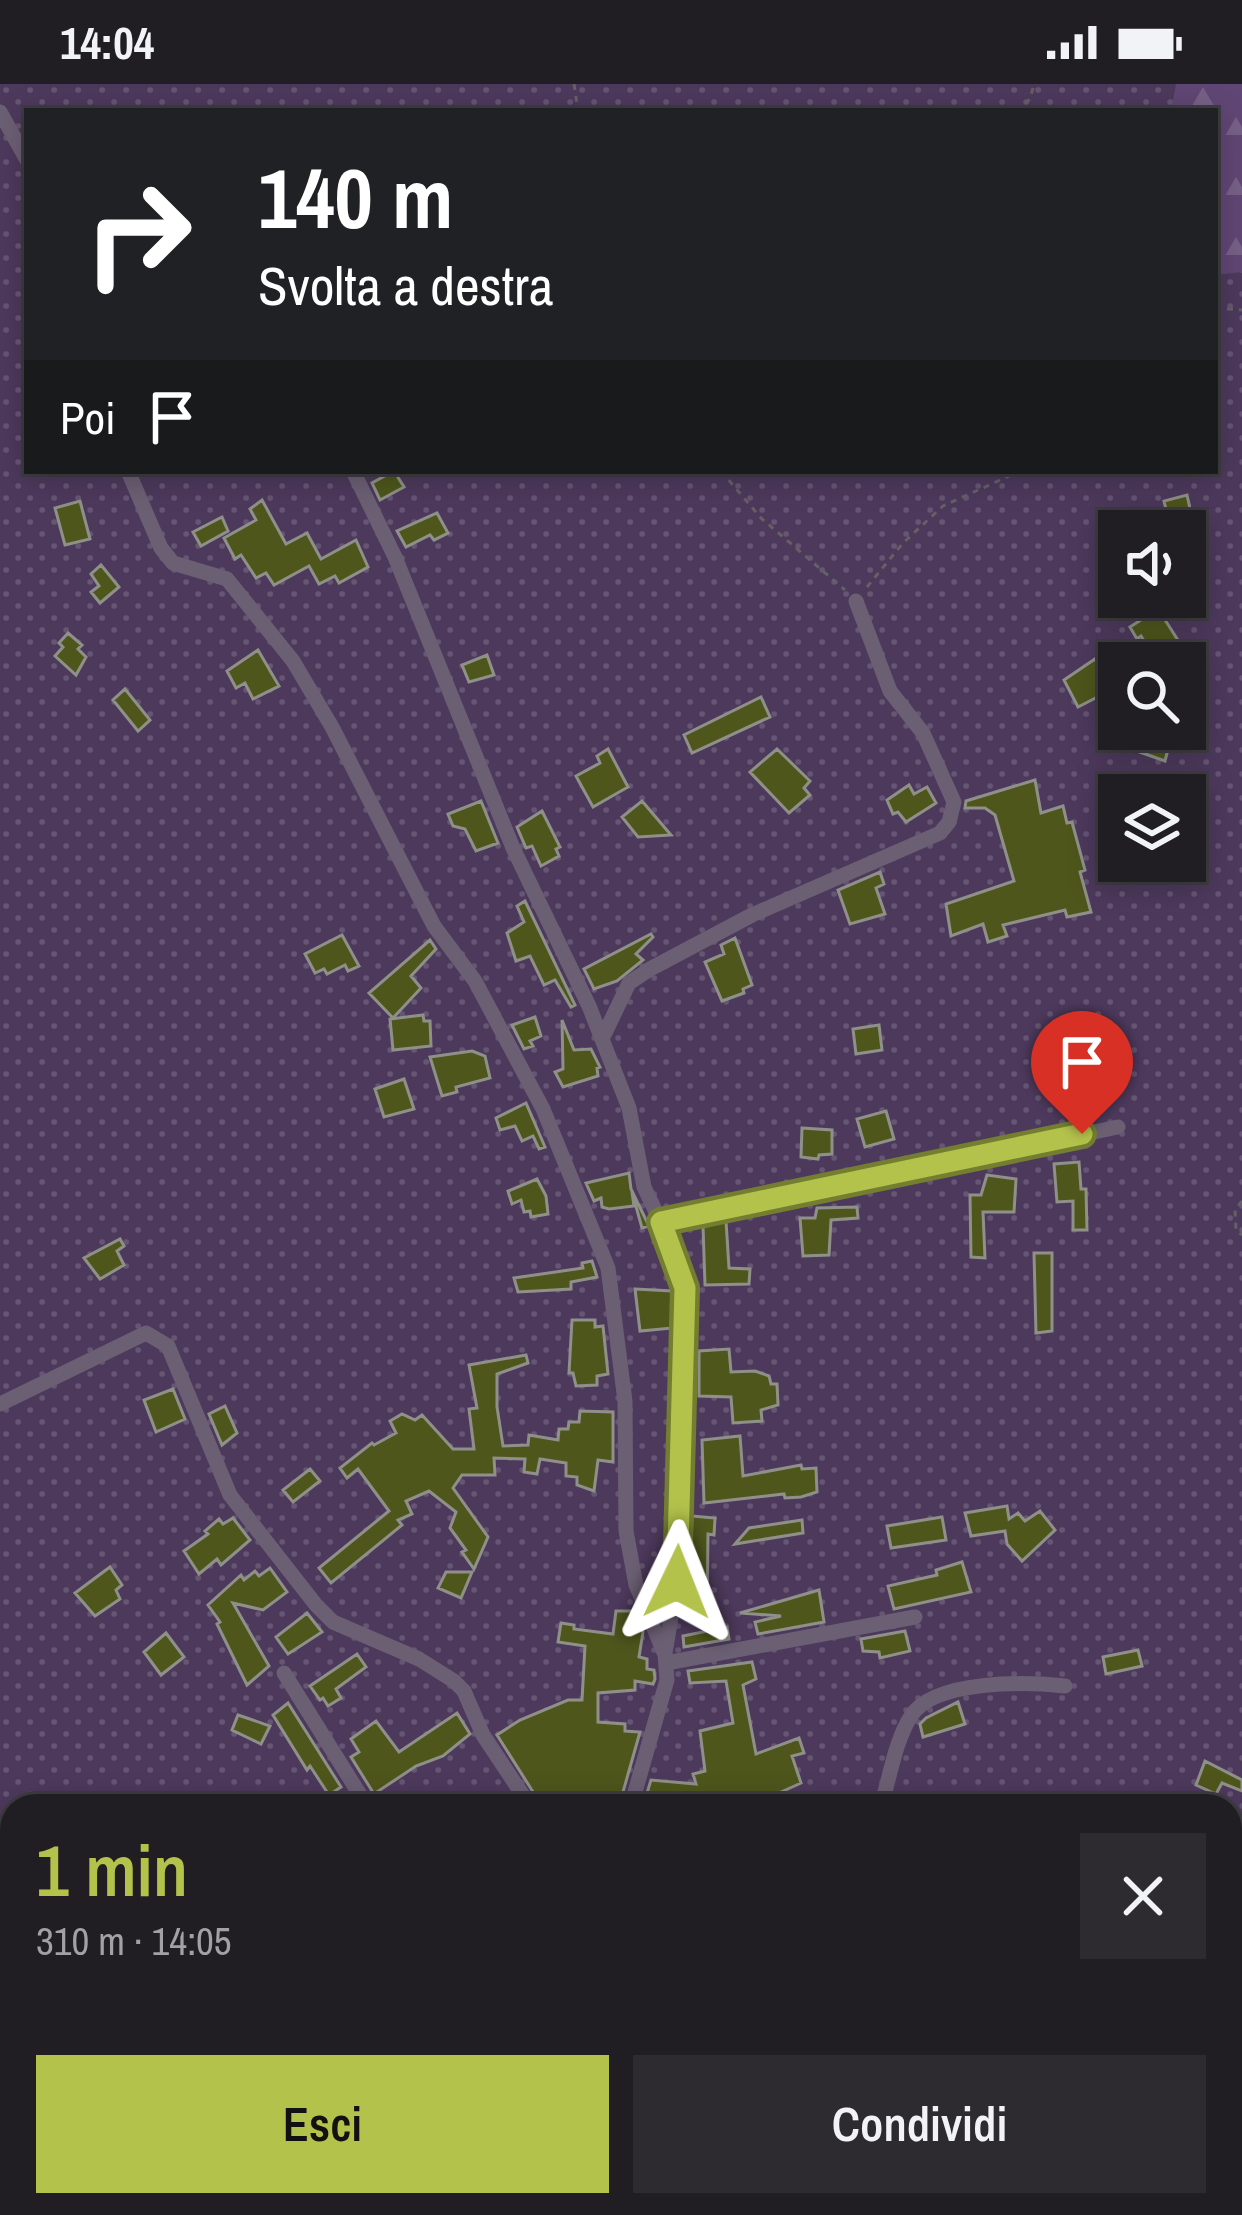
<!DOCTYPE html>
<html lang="it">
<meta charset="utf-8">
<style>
:root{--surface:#201e22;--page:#2d2b2f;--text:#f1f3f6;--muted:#a2a2a5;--line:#3d3c40;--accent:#b3c24b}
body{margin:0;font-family:"Archivo Narrow",sans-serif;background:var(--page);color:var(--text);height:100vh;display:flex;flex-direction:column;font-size:45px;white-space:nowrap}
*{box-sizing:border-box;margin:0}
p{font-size:39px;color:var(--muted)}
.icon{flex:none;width:66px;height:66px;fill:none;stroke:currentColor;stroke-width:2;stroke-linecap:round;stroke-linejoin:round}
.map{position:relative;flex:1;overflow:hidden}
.side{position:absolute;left:0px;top:1710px;width:1242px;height:423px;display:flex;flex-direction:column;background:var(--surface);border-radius:36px 36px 0 0;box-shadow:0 6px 30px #0003,0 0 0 3px var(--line)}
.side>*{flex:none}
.top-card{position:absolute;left:24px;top:24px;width:1194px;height:366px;border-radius:0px;box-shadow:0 6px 30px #0003,0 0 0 3px var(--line);background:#202124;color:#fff;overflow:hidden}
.buttons{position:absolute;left:1098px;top:426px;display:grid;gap:24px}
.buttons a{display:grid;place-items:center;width:108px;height:108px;border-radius:0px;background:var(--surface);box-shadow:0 6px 30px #0003,0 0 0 3px var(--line);font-size:60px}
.pin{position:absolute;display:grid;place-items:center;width:102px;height:102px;color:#fff;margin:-123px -51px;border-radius:50% 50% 50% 0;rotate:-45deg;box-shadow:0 0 12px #0007}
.pin .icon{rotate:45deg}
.me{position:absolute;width:132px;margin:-66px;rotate:2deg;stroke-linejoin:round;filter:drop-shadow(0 0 9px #0008)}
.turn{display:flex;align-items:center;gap:42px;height:252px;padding:0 36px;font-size:54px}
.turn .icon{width:156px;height:156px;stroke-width:2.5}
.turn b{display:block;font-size:84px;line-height:102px}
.then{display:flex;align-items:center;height:114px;padding:0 36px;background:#0003;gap:24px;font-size:45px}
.round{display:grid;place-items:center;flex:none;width:126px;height:126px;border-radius:0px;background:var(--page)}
.headline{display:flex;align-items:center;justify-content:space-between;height:204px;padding:0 36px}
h1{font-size:72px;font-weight:600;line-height:90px;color:var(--accent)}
.primary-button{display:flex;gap:24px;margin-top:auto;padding:24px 36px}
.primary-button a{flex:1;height:138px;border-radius:0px;background:var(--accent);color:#111;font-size:48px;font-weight:600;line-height:138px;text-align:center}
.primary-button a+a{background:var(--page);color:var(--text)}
.status{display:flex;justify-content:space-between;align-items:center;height:84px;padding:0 60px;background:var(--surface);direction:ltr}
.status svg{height:33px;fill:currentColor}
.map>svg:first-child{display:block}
</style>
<div class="status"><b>14:04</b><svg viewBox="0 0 49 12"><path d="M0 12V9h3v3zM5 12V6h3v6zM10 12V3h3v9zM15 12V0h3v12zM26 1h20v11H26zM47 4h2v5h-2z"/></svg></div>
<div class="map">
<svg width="1242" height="2131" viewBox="0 0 1242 2131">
<defs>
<pattern id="green-dots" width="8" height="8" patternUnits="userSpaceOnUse" patternTransform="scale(3)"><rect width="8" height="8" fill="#4d395c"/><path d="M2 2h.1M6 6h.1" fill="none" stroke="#665573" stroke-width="1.8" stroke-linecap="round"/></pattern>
<pattern id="forest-firs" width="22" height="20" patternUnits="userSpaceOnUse" patternTransform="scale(3)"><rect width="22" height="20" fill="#604674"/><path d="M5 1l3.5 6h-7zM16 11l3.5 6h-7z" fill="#766087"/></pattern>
</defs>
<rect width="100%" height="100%" fill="#2b282d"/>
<path fill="url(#green-dots)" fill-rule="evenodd" d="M 0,0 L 1242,0 L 1242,1764 L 1230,1768 L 1230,1722 L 12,1722 L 12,2121 L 554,2121 L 537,2131 L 0,2131 ZM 27,27 L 1215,27 L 1215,387 L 27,387 ZM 1119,447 L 1185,447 L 1185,513 L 1119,513 ZM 1119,579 L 1185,579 L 1185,645 L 1119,645 ZM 1119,711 L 1185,711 L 1185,777 L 1119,777 Z"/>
<path fill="url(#forest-firs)" d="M 1176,0 L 1242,0 L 1242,188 L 1215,191 L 1215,27 L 1171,27 Z"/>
<path fill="#4e561c" stroke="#8f908a" stroke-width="3" d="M 394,387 L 404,403 L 380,416 L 372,399 Z
M 1187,411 L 1191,429 L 1182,431 L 1184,443 L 1171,446 L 1164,417 Z
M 262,416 L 286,460 L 307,449 L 321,475 L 356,456 L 368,483 L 339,499 L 335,492 L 319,500 L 309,482 L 274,501 L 266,489 L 256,494 L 241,471 L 235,475 L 224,454 L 256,436 L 250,425 Z
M 80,417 L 90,455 L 65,461 L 55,424 Z
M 437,429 L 448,449 L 434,456 L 430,451 L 406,463 L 397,447 Z
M 222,433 L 228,447 L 201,462 L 193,448 Z
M 101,481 L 119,503 L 100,519 L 91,508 L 99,502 L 91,490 Z
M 1158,525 L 1183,564 L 1157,579 L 1141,552 L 1137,555 L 1130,543 Z
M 68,549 L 82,561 L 78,565 L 86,573 L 76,591 L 55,572 L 63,563 L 59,559 Z
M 258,566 L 279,602 L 253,615 L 245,599 L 236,604 L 227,587 Z
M 487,571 L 494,591 L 469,598 L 462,581 Z
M 1095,575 L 1113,605 L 1078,623 L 1064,596 Z
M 125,605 L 150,636 L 138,647 L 113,616 Z
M 761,613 L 770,633 L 692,669 L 684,651 Z
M 1151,645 L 1172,650 L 1165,677 L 1134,666 L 1139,650 L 1148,652 Z
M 608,665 L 628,703 L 593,723 L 576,692 L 600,679 L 597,672 Z
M 777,665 L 810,697 L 804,704 L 810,711 L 789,729 L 750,688 Z
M 1035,696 L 1041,729 L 1063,722 L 1067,739 L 1072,738 L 1085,786 L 1080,788 L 1091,828 L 1067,833 L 1065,826 L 1003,841 L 1007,852 L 988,858 L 983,840 L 951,852 L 946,820 L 1014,797 L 995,731 L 985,724 L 965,724 L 966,717 Z
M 909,701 L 914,710 L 927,703 L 936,719 L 906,738 L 898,728 L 893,730 L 887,716 Z
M 481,717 L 498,759 L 476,767 L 465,745 L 453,742 L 448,730 Z
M 642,717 L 671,751 L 638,753 L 622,733 Z
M 542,727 L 560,763 L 556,765 L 559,772 L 541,782 L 532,762 L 526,764 L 517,743 Z
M 880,788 L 884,800 L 876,804 L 885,830 L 850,840 L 838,806 Z
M 525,817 L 575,921 L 571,923 L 555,896 L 544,901 L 530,872 L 516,877 L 507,849 L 524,838 L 517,822 Z
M 651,850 L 653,853 L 636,870 L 643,876 L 617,897 L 594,905 L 584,885 Z
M 342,851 L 359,882 L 348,887 L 345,881 L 327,890 L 324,885 L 315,889 L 305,870 Z
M 735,854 L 752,901 L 743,905 L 744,909 L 722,917 L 705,878 L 724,870 L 721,861 Z
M 430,856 L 436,865 L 411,892 L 421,904 L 393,934 L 369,909 Z
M 423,931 L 424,937 L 430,937 L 431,962 L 393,966 L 390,935 Z
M 535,933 L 541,952 L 530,957 L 533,962 L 524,965 L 512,941 Z
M 562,936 L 574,966 L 591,965 L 600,983 L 597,984 L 598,992 L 563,1003 L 555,988 L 563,985 Z
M 879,941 L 882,966 L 856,970 L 853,945 Z
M 472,967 L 485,972 L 490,994 L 456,1003 L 457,1008 L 442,1012 L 430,973 Z
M 404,995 L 414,1025 L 384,1033 L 375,1005 Z
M 526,1019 L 545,1063 L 539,1065 L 533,1052 L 522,1057 L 515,1042 L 500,1046 L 496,1034 Z
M 886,1027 L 894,1055 L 865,1063 L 857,1035 Z
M 802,1044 L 832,1046 L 832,1070 L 819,1071 L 818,1075 L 801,1073 Z
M 1079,1078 L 1081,1105 L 1086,1105 L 1087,1146 L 1073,1146 L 1073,1117 L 1057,1118 L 1054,1080 Z
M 629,1089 L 631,1105 L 649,1142 L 642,1144 L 632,1108 L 634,1122 L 609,1125 L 602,1123 L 601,1114 L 594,1117 L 586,1099 Z
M 987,1091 L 1016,1095 L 1014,1128 L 983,1128 L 985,1174 L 971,1173 L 970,1111 L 981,1111 Z
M 537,1095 L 546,1112 L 548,1130 L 531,1133 L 530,1127 L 524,1128 L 521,1116 L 512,1120 L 508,1107 Z
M 857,1123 L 858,1134 L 831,1136 L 829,1171 L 803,1172 L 800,1134 L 815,1134 L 817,1124 Z
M 726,1137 L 729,1184 L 750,1185 L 749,1200 L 705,1201 L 703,1142 Z
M 120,1155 L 124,1162 L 117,1167 L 124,1181 L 100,1195 L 84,1174 Z
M 1034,1169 L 1052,1169 L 1052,1247 L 1036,1249 Z
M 592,1177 L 597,1193 L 571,1198 L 571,1205 L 518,1208 L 514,1194 L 583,1184 L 582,1179 Z
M 635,1205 L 672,1207 L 673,1244 L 640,1247 Z
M 572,1236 L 595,1236 L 595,1243 L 603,1242 L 608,1290 L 597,1292 L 597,1301 L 576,1302 L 573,1289 L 569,1289 Z
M 729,1265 L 731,1288 L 755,1287 L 769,1292 L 771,1300 L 777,1300 L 778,1321 L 761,1326 L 762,1337 L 733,1339 L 731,1313 L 699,1312 L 699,1267 Z
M 526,1271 L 528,1279 L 497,1290 L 497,1323 L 503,1362 L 528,1361 L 529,1351 L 558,1356 L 559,1345 L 568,1345 L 569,1338 L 579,1338 L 580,1327 L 613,1328 L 613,1378 L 598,1376 L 594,1407 L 577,1401 L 577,1393 L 566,1392 L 566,1379 L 540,1375 L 537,1390 L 524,1388 L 525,1375 L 494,1374 L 495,1391 L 462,1391 L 453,1404 L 488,1453 L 474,1485 L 462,1468 L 466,1466 L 450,1444 L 456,1428 L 429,1407 L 406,1417 L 412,1430 L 398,1436 L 402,1441 L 331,1499 L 319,1484 L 389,1427 L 358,1385 L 347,1394 L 340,1384 L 372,1359 L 374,1361 L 396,1349 L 390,1337 L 402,1330 L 415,1336 L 422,1331 L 453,1365 L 474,1365 L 469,1325 L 477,1324 L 469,1281 Z
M 173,1305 L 185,1335 L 156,1348 L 144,1316 Z
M 225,1322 L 237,1349 L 222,1361 L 209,1330 Z
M 740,1352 L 743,1392 L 801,1381 L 802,1385 L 816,1384 L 817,1408 L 801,1413 L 785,1414 L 784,1410 L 704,1419 L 702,1356 Z
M 310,1385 L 320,1397 L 293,1418 L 283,1406 Z
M 1007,1422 L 1009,1435 L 1018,1429 L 1025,1437 L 1040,1427 L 1055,1446 L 1022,1477 L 1007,1460 L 1005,1447 L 971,1452 L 965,1429 Z
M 692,1432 L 715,1434 L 714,1451 L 708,1450 L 707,1526 L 694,1524 L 694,1511 L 689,1511 Z
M 942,1433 L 946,1456 L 891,1464 L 887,1442 Z
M 233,1434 L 250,1456 L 221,1481 L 217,1475 L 199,1490 L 184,1467 L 208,1450 L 205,1447 L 219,1435 L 223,1440 Z
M 802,1436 L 803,1449 L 735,1460 L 749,1444 Z
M 962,1478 L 971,1508 L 894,1525 L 888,1502 L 937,1491 L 936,1486 Z
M 110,1483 L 122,1501 L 116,1506 L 120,1515 L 95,1532 L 75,1509 Z
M 270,1484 L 287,1508 L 263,1526 L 233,1519 L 269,1582 L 247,1601 L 217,1540 L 220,1538 L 208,1521 L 241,1491 L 244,1496 L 255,1487 L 259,1492 Z
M 446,1488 L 472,1488 L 461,1514 L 438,1504 Z
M 819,1506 L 824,1538 L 758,1550 L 755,1538 L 781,1532 L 740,1529 Z
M 616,1527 L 634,1527 L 643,1548 L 639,1573 L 647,1575 L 647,1585 L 654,1586 L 655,1595 L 653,1600 L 635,1597 L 635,1606 L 598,1609 L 598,1638 L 625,1640 L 625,1647 L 640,1648 L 619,1722 L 589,1716 L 588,1722 L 542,1722 L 497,1651 L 520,1636 L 568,1616 L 582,1616 L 585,1562 L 558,1558 L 561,1539 L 574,1541 L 574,1545 L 613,1550 Z
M 307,1529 L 322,1548 L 288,1570 L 276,1553 Z
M 727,1543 L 729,1555 L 684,1563 L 683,1552 Z
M 905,1547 L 910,1567 L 880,1574 L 879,1568 L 863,1567 L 861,1555 Z
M 166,1549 L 184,1573 L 161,1591 L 144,1568 Z
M 1138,1566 L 1142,1582 L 1106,1590 L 1103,1573 Z
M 357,1570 L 366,1583 L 336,1605 L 341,1614 L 328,1622 L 323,1614 L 320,1616 L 310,1602 Z
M 752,1578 L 756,1595 L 743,1601 L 756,1670 L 799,1654 L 804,1669 L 792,1672 L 801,1699 L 750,1722 L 702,1722 L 701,1719 L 643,1722 L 651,1696 L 696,1700 L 693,1690 L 705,1687 L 700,1647 L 733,1639 L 726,1597 L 690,1599 L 688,1587 Z
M 958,1618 L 965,1640 L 923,1653 L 920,1640 L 926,1634 Z
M 288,1619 L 341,1703 L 329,1711 L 310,1682 L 307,1686 L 273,1631 Z
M 457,1629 L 470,1650 L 443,1672 L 416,1682 L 374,1710 L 351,1673 L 359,1668 L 351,1655 L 376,1637 L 399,1668 Z
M 238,1631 L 270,1642 L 261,1660 L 232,1646 Z
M 1205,1677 L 1242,1696 L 1242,1707 L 1222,1699 L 1216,1710 L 1196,1701 Z"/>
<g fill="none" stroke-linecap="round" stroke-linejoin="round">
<path stroke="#646165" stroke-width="3" stroke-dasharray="6 6" stroke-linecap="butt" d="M 574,0 L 578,27
M 1016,27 L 1030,15 L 1034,0
M 1215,224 L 1242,226
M 721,387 L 761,434 L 845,506
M 867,503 L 903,459 L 943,422 L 1020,387
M 1242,1117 L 1235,1126 L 1236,1146 L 1242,1151
M 1230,1764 L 1242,1761"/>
<path stroke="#6b5f74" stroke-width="15" d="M 0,28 L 27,76
M 128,387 L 161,464 L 173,479 L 227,495 L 293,577 L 332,643 L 434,842 L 475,897 L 543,1025 L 608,1184 L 625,1317 L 626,1447 L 636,1501 L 665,1571 L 667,1596 L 631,1722
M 353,387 L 395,473 L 513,764 L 589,922 L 629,1024 L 644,1103 L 666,1149 L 685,1204 L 687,1268 L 677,1498 L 665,1569
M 602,955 L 629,899 L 650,885 L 752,831 L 940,749 L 949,738 L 954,718 L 923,649 L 890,607 L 856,517
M 661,1138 L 1118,1043
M 0,1320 L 146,1249 L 168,1262 L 230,1411 L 316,1521 L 333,1538 L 419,1575 L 454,1597 L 464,1607 L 483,1651 L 530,1722
M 666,1579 L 915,1533
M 284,1589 L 367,1722
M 881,1722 C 890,1693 895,1657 911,1632 C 935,1595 1027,1598 1065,1602
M 708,2121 L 712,2131
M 516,2131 L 527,2121"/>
</g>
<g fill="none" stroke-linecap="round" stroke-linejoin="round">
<g stroke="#747e31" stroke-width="30">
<path id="route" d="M 677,1498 L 685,1204 L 661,1138 L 1082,1050"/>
</g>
<use href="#route" stroke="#b3c24b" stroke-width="21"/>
</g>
</svg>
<div class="buttons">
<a><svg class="icon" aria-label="sound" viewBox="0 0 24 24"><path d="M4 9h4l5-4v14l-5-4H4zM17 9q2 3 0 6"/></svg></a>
<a><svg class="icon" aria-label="search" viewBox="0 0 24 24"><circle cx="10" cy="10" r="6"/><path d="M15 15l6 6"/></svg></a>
<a><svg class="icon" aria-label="layers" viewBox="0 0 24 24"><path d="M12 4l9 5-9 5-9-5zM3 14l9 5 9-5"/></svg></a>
</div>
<div class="pin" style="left:1082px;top:1050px;background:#d93025"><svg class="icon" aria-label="arrive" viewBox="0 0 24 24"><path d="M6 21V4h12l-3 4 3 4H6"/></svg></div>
<svg class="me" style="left:677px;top:1498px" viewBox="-20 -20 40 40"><path d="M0-17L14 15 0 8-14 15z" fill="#b3c24b" stroke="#fff" stroke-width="4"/></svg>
<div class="top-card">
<div class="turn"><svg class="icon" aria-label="right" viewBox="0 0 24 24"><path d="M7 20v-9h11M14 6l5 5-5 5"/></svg><div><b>140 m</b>Svolta a destra</div></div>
<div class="then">Poi<svg class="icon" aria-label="arrive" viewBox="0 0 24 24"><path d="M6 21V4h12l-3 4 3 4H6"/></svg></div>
</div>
<section class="side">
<div class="headline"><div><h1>1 min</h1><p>310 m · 14:05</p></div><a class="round"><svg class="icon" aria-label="close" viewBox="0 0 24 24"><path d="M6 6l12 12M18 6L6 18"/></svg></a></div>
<div class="primary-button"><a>Esci</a><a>Condividi</a></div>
</section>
</div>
